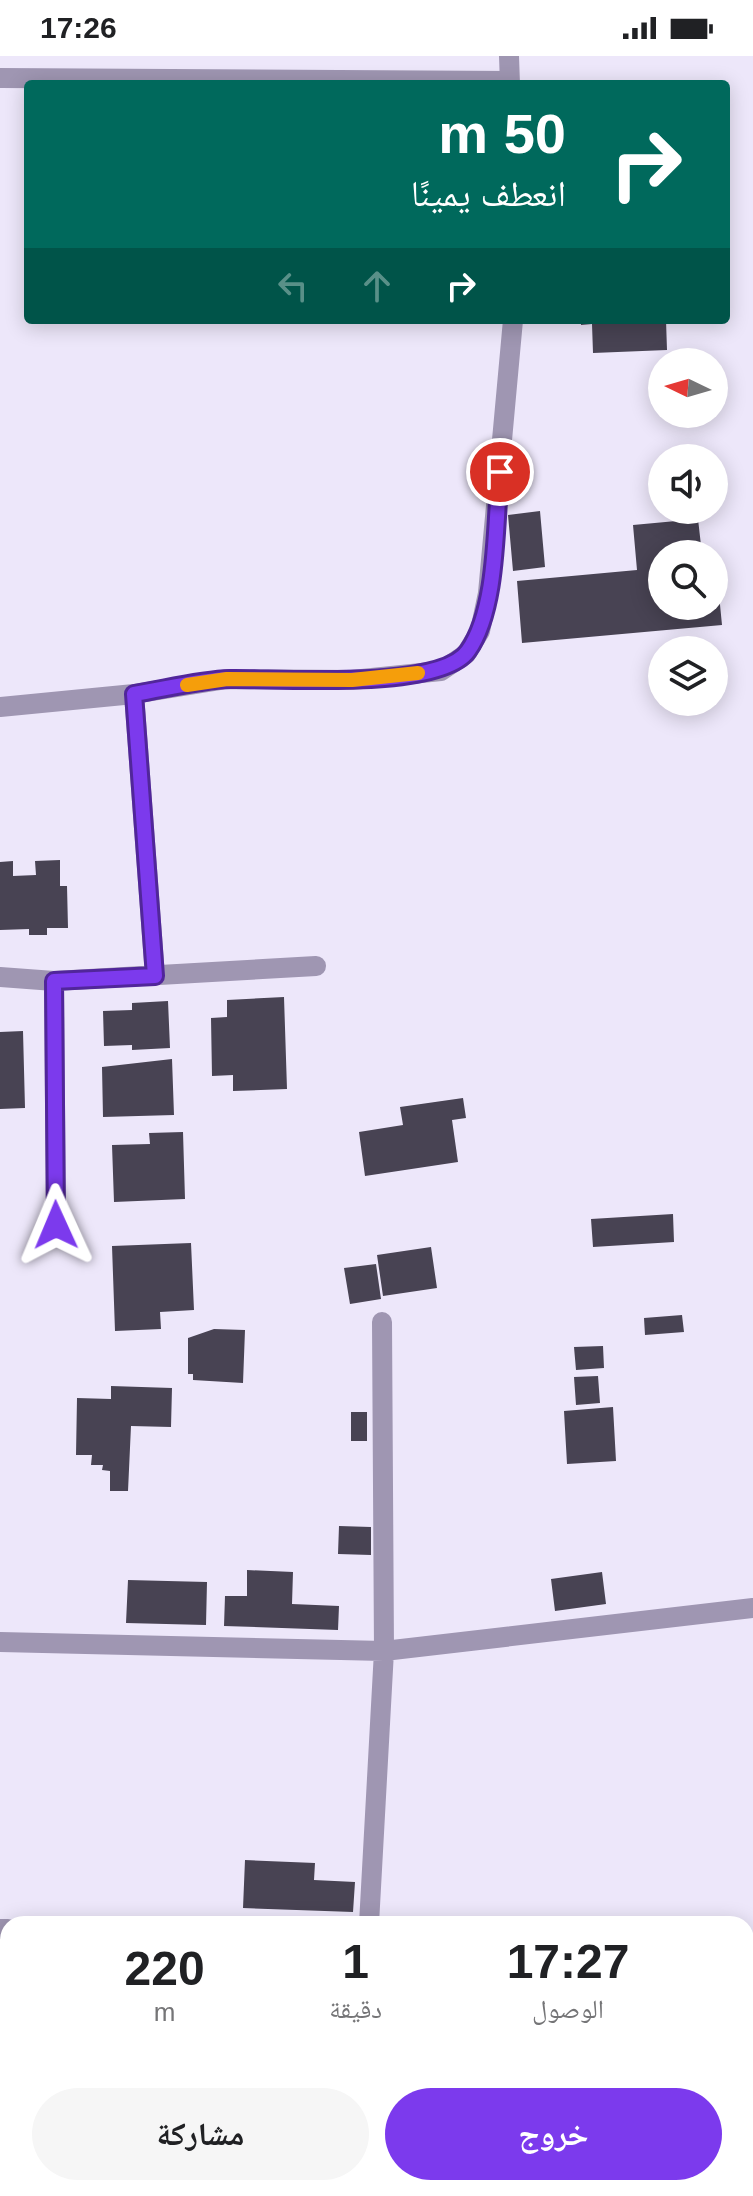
<!DOCTYPE html>
<html lang="ar">
<meta charset="utf-8">
<style>
:root{--surface:#fff;--page:#f6f6f6;--text:#202124;--muted:#757577;--accent:#7c3aed}
body{margin:0;font-family:Arial,"Noto Naskh Arabic",sans-serif;background:var(--page);color:var(--text);direction:rtl;height:100vh;display:flex;flex-direction:column;font-size:30px;white-space:nowrap}
*{box-sizing:border-box;margin:0}
p{font-size:26px;color:var(--muted)}
.icon{flex:none;width:44px;height:44px;fill:none;stroke:currentColor;stroke-width:2;stroke-linecap:round;stroke-linejoin:round}
.map{position:relative;flex:1;overflow:hidden;direction:ltr}
.drawer{position:absolute;left:0px;top:1860px;width:754px;height:280px;display:flex;flex-direction:column;background:var(--surface);border-radius:24px 24px 0 0;box-shadow:0 4px 20px #0003;direction:rtl}
.drawer>*{flex:none}
.guide{position:absolute;left:24px;top:24px;width:706px;height:244px;border-radius:8px;box-shadow:0 4px 20px #0003;direction:rtl;background:#00695c;color:#fff;overflow:hidden}
.needle{width:52px;rotate:275deg}
.fabs{position:absolute;left:648px;top:292px;display:grid;gap:16px}
.fabs a{display:grid;place-items:center;width:80px;height:80px;border-radius:50%;background:var(--surface);box-shadow:0 4px 20px #0003;font-size:40px}
.pin{position:absolute;display:grid;place-items:center;width:68px;height:68px;color:#fff;margin:-34px;border:4px solid #fff;border-radius:50%;box-shadow:0 2px 8px #0007}
.me{position:absolute;width:88px;margin:-44px;rotate:359deg;stroke-linejoin:round;filter:drop-shadow(0 0 6px #0008)}
.turn{display:flex;align-items:center;gap:28px;height:168px;padding:0 32px;font-size:36px}
.turn .icon{width:104px;height:104px;stroke-width:2.5}
.turn b{display:block;font-size:56px;line-height:68px}
.lanes{display:flex;align-items:center;height:76px;padding:0 32px;background:#0003;justify-content:center;gap:40px;direction:ltr}
.lanes .off{opacity:.35}
.eta{display:flex;justify-content:space-evenly;align-items:center;height:136px;text-align:center}
.eta b{font-size:48px;font-weight:800;line-height:56px}
.button{display:flex;gap:16px;margin-top:auto;padding:16px 32px}
.button a{flex:1;height:92px;border-radius:48px;background:var(--accent);color:#fff;font-size:32px;font-weight:800;line-height:92px;text-align:center}
.button a+a{background:var(--page);color:var(--text)}
.status{display:flex;justify-content:space-between;align-items:center;height:56px;padding:0 40px;background:var(--surface);direction:ltr}
.status svg{height:22px;fill:currentColor}
.map>svg:first-child{display:block}
</style>
<div class="status"><b>17:26</b><svg viewBox="0 0 49 12"><path d="M0 12V9h3v3zM5 12V6h3v6zM10 12V3h3v9zM15 12V0h3v12zM26 1h20v11H26zM47 4h2v5h-2z"/></svg></div>
<div class="map">
<svg width="753" height="2140" viewBox="0 0 753 2140">
<rect width="100%" height="100%" fill="#ede7fa"/>
<path fill="#484353" d="M 581,264 L 666,264 L 667,294 L 593,297 L 592,268 L 581,269 Z
M 540,455 L 545,511 L 513,515 L 508,459 Z
M 698,463 L 702,498 L 662,498 L 662,550 L 714,550 L 716,508 L 722,569 L 522,587 L 517,525 L 637,514 L 633,469 Z
M 60,804 L 60,830 L 67,830 L 68,872 L 47,872 L 47,879 L 29,879 L 29,873 L 0,874 L 0,806 L 13,805 L 13,820 L 36,819 L 35,805 Z
M 284,941 L 287,1033 L 233,1035 L 233,1019 L 212,1020 L 211,962 L 227,961 L 227,944 Z
M 168,945 L 170,992 L 132,994 L 132,989 L 104,990 L 103,955 L 132,954 L 132,947 Z
M 23,975 L 25,1052 L 0,1053 L 0,976 Z
M 172,1003 L 174,1059 L 103,1061 L 102,1011 Z
M 463,1042 L 466,1062 L 452,1064 L 458,1106 L 365,1120 L 359,1076 L 403,1069 L 400,1051 Z
M 183,1076 L 185,1143 L 114,1146 L 112,1089 L 150,1088 L 149,1077 Z
M 673,1158 L 674,1186 L 593,1191 L 591,1163 Z
M 191,1187 L 194,1254 L 160,1256 L 161,1273 L 115,1275 L 112,1190 Z
M 431,1191 L 437,1232 L 383,1240 L 377,1199 Z
M 376,1208 L 381,1243 L 350,1248 L 344,1212 Z
M 682,1259 L 684,1276 L 645,1279 L 644,1262 Z
M 214,1273 L 245,1274 L 243,1327 L 193,1324 L 193,1318 L 188,1318 L 188,1282 Z
M 603,1290 L 604,1312 L 576,1314 L 574,1291 Z
M 598,1320 L 600,1347 L 576,1349 L 574,1321 Z
M 111,1330 L 172,1332 L 171,1371 L 131,1370 L 128,1435 L 110,1435 L 110,1415 L 102,1414 L 103,1409 L 91,1409 L 92,1399 L 76,1399 L 77,1342 L 111,1343 Z
M 613,1351 L 616,1405 L 567,1408 L 564,1355 Z
M 351,1356 L 367,1356 L 367,1385 L 351,1385 Z
M 339,1470 L 371,1471 L 371,1499 L 338,1498 Z
M 247,1514 L 293,1516 L 292,1548 L 339,1550 L 338,1574 L 224,1570 L 225,1540 L 247,1540 Z
M 602,1516 L 606,1548 L 555,1555 L 551,1523 Z
M 128,1524 L 207,1526 L 206,1569 L 126,1567 Z
M 245,1804 L 315,1807 L 314,1824 L 355,1826 L 353,1856 L 243,1852 Z
M 1,2092 L 8,2092 L 8,2132 L 176,2132 L 176,2140 L 0,2140 Z"/>
<g fill="none" stroke-linecap="round" stroke-linejoin="round">
<path stroke="#9f96b2" stroke-width="20" d="M 509,0 L 510,28
M 0,22 L 509,25
M 134,638 L 155,920
M 0,651 L 134,638 L 227,623 L 352,624 L 441,615 L 466,598 L 480,575 L 488,537 L 513,264
M 0,921 L 54,925 L 316,910
M 54,925 L 56,1169
M 0,1586 L 384,1595 L 753,1552
M 369,1868 L 384,1595 L 382,1266
M 0,1873 L 8,1873
M 357,2140 L 357,2132"/>
</g>
<g fill="none" stroke-linecap="round" stroke-linejoin="round">
<g stroke="#51269a" stroke-width="20">
<path id="route" d="M 56,1169 L 54,925 L 155,920 L 134,638 C 165,633 199,624 230,623 C 279,622 440,635 468,595 C 498,552 495,468 500,416"/>
</g>
<use href="#route" stroke="#7c3aed" stroke-width="14"/>
<path stroke="#f59e0b" stroke-width="14" d="M 187,629 L 227,623 L 352,624 L 418,617"/>
</g>
</svg>
<div class="fabs">
<a><svg class="needle" viewBox="-14 -14 28 28"><path d="M0-13l5 13h-10z" fill="#e53935"/><path d="M0 13l5-13h-10z" fill="#757577"/></svg></a>
<a><svg class="icon" aria-label="sound" viewBox="0 0 24 24"><path d="M4 9h4l5-4v14l-5-4H4zM17 9q2 3 0 6"/></svg></a>
<a><svg class="icon" aria-label="search" viewBox="0 0 24 24"><circle cx="10" cy="10" r="6"/><path d="M15 15l6 6"/></svg></a>
<a><svg class="icon" aria-label="layers" viewBox="0 0 24 24"><path d="M12 4l9 5-9 5-9-5zM3 14l9 5 9-5"/></svg></a>
</div>
<div class="pin" style="left:500px;top:416px;background:#d93025"><svg class="icon" aria-label="arrive" viewBox="0 0 24 24"><path d="M6 21V4h12l-3 4 3 4H6"/></svg></div>
<svg class="me" style="left:56px;top:1169px" viewBox="-20 -20 40 40"><path d="M0-17L14 15 0 8-14 15z" fill="#7c3aed" stroke="#fff" stroke-width="4"/></svg>
<div class="guide">
<div class="turn"><svg class="icon" aria-label="right" viewBox="0 0 24 24"><path d="M7 20v-9h11M14 6l5 5-5 5"/></svg><div><b>50 m</b>انعطف يمينًا</div></div>
<div class="lanes"><svg class="icon off" aria-label="left" viewBox="0 0 24 24"><path d="M17 20v-9H6M10 6l-5 5 5 5"/></svg><svg class="icon off" aria-label="ahead" viewBox="0 0 24 24"><path d="M12 20V5M6 11l6-6 6 6"/></svg><svg class="icon" aria-label="right" viewBox="0 0 24 24"><path d="M7 20v-9h11M14 6l5 5-5 5"/></svg></div>
</div>
<section class="drawer">
<div class="eta">
<div><b>17:27</b><p>الوصول</p></div>
<div><b>1</b><p>دقيقة</p></div>
<div><b>220</b><p>m</p></div>
</div>
<div class="button"><a>خروج</a><a>مشاركة</a></div>
</section>
</div>
